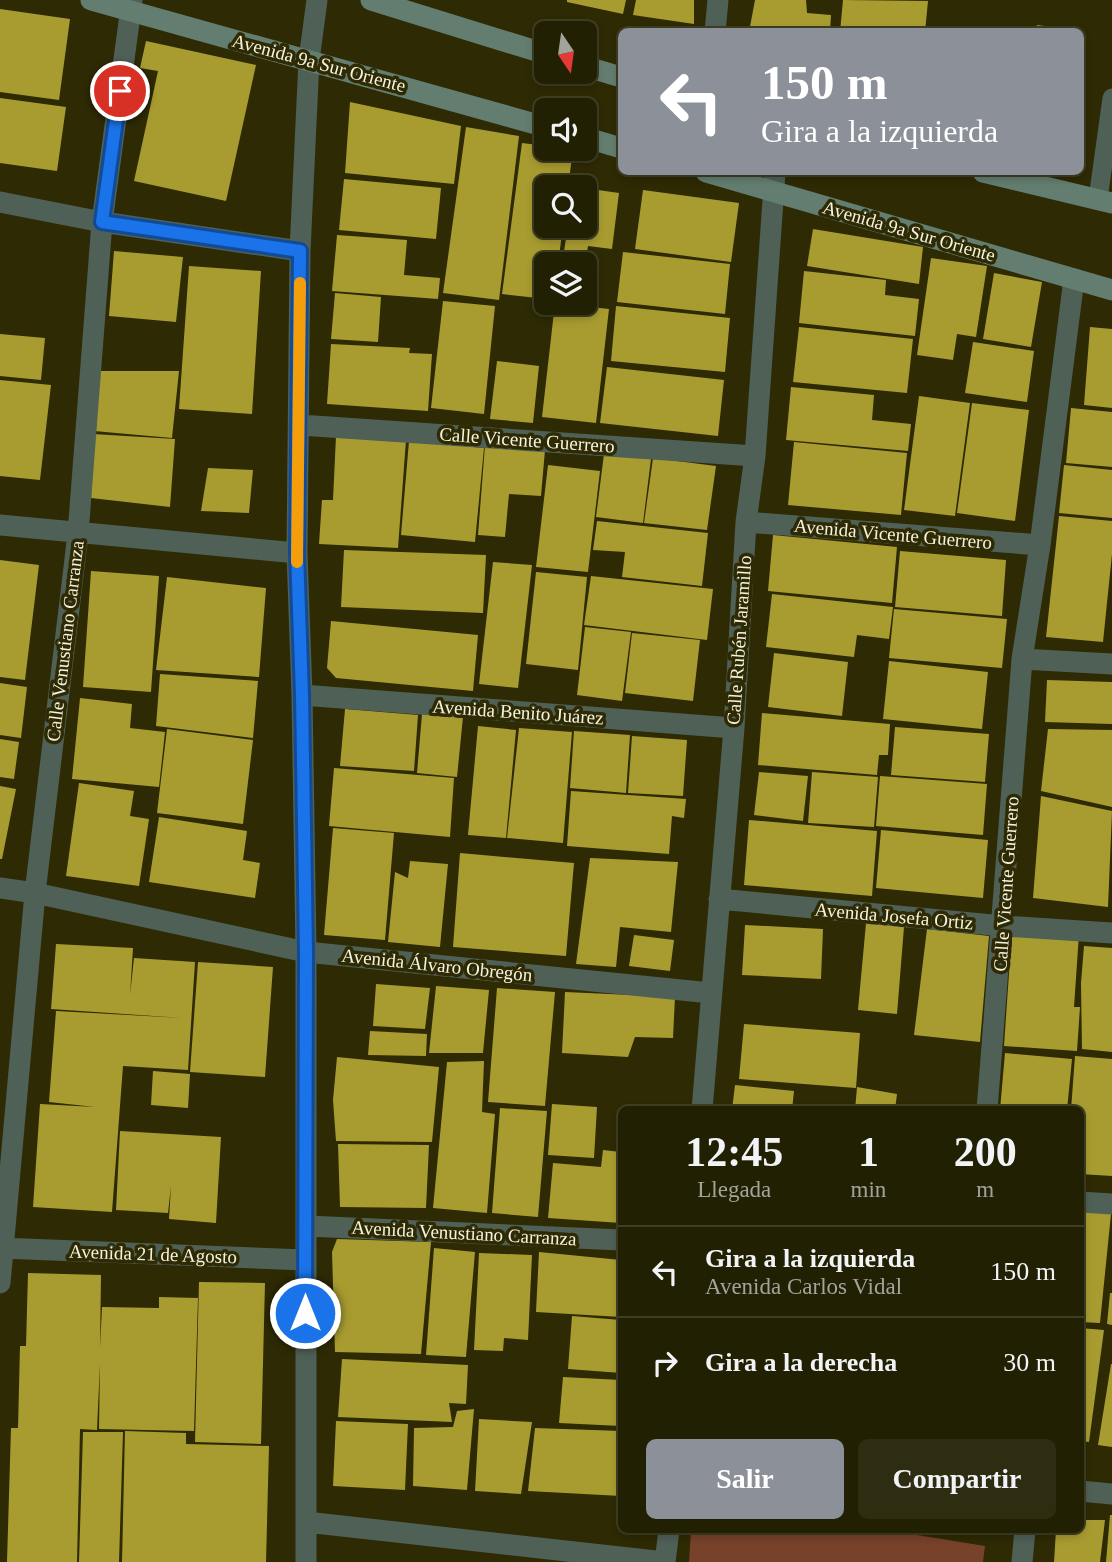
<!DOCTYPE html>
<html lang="es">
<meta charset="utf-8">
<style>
:root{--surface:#222003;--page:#2e2d12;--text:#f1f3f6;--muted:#a2a39a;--line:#3f3e25;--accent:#8c9099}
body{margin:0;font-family:"Times New Roman",serif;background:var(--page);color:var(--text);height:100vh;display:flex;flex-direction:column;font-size:26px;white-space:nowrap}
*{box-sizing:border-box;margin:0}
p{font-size:23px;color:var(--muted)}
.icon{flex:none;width:38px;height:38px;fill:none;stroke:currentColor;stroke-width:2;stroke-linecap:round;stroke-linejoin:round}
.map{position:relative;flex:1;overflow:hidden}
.panel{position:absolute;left:618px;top:1106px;width:466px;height:427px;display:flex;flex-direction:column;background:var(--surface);border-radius:10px;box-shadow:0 4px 10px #0003,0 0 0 2px var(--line)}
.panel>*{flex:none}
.hud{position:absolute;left:618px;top:28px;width:466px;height:147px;border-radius:10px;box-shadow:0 4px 10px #0003,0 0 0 2px var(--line);background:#8c9099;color:#fff;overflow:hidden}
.needle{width:46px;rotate:167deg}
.buttons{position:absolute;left:534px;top:21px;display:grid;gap:14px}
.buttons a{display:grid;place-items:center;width:63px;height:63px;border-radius:10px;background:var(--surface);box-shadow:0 4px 10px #0003,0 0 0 2px var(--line);font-size:35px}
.pin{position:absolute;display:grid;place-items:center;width:60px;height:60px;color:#fff;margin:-30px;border:4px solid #fff;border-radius:50%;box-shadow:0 2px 7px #0007}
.me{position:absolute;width:77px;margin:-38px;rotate:0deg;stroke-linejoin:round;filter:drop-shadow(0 0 5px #0008)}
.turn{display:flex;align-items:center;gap:24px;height:147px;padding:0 28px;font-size:32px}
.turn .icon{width:91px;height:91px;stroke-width:2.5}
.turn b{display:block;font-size:49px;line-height:60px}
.eta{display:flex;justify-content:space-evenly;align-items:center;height:119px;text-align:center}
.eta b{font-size:42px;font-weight:800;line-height:49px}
.cta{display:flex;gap:14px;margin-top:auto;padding:14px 28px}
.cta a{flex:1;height:80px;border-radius:10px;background:var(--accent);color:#fff;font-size:28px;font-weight:800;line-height:80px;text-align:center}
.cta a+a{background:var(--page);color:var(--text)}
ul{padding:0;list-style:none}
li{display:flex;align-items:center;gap:21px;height:91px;padding:0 28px;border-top:2px solid var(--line)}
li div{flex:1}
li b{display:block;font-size:26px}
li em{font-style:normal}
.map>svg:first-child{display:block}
</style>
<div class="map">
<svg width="1112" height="1562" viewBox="0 0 1112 1562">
<rect width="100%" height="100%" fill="#2e2a04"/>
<path fill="#78412a" d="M 691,1530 L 886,1530 L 985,1546 L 983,1562 L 689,1562 Z"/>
<path fill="#a89c30" d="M 567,0 L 626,0 L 623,14 L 567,2 Z
M 636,0 L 694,0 L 694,24 L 633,15 Z
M 755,0 L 806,0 L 807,13 L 831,15 L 830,32 L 749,32 Z
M 843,0 L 928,1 L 925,32 L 840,32 Z
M 0,9 L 70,19 L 59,100 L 0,92 Z
M 1037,25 L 1073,30 L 1073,32 L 1036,32 Z
M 146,41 L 256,65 L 226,201 L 134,181 L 158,71 L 140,68 Z
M 0,98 L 66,107 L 57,171 L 0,163 Z
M 350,102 L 461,126 L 454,184 L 345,173 Z
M 466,127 L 519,136 L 499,300 L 443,293 Z
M 522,143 L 546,146 L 546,149 L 573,150 L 568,187 L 546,187 L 546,226 L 563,226 L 558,264 L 546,264 L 546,299 L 502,294 Z
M 344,179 L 441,188 L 436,239 L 339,230 Z
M 584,188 L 619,193 L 612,249 L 588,246 L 585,264 L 562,264 L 568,226 L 584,226 Z
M 643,190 L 739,203 L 731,262 L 635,249 Z
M 813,229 L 923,247 L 919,284 L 807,266 Z
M 337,235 L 407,240 L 404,275 L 440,278 L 438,299 L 332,291 Z
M 114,251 L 183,257 L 176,322 L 109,316 Z
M 623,252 L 730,264 L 725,314 L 617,302 Z
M 931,258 L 987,266 L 976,337 L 957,334 L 953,360 L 917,355 Z
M 189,266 L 261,271 L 252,414 L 179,409 Z
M 804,271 L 886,280 L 885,295 L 919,299 L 915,336 L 799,323 Z
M 994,273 L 1042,282 L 1031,347 L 983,339 Z
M 335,293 L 381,297 L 378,342 L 331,339 Z
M 443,301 L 495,306 L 484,414 L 431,408 Z
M 555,303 L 609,309 L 596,423 L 542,417 Z
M 616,306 L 730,318 L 725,372 L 611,361 Z
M 799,327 L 913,339 L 907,393 L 793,382 Z
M 1090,327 L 1112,329 L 1112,408 L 1084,405 Z
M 0,334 L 45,338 L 41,380 L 0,376 Z
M 973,342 L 1034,351 L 1027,402 L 965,393 Z
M 331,344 L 410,348 L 409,353 L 432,354 L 428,411 L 327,404 Z
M 497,361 L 539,366 L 533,423 L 490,419 Z
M 607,367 L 724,380 L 718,436 L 600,423 Z
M 97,371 L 179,371 L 172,438 L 94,431 Z
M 0,380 L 51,385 L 40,480 L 0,476 Z
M 791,387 L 874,395 L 872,420 L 911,424 L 908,451 L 786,440 Z
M 919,396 L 970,403 L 955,516 L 904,510 Z
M 972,403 L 1029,410 L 1015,521 L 957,513 Z
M 1071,408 L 1112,412 L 1112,467 L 1066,463 Z
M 93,434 L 175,439 L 170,507 L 91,498 Z
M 336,436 L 406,440 L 398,548 L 319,544 L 322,500 L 333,500 Z
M 409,441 L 484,448 L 475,542 L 401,535 Z
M 794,442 L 907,453 L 901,515 L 788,505 Z
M 485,445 L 545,450 L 541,496 L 509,494 L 505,537 L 478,535 Z
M 604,454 L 651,459 L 643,523 L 596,517 Z
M 653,458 L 716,466 L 707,530 L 644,523 Z
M 548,465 L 600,471 L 588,572 L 536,567 Z
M 1064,465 L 1112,470 L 1112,518 L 1059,513 Z
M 208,468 L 253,470 L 249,513 L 201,511 Z
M 1059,516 L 1112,521 L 1112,554 L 1103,642 L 1046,637 Z
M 597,521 L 708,533 L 702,586 L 622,577 L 625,552 L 593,550 Z
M 773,535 L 897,547 L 892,603 L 768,591 Z
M 344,550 L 486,555 L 483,613 L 341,607 Z
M 900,551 L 1006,560 L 1002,616 L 895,607 Z
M 0,560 L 39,565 L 25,680 L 0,677 Z
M 493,562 L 532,565 L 518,688 L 479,684 Z
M 91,571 L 159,576 L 151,692 L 83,687 Z
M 536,572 L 587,577 L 578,670 L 526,664 Z
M 591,576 L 713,589 L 707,640 L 584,625 Z
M 167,577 L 266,588 L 259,677 L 156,670 Z
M 772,594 L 893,607 L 889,639 L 857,635 L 854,657 L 766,647 Z
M 894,609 L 1007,619 L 1002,668 L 889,658 Z
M 331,621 L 478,635 L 473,691 L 336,678 L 327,668 Z
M 585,627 L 631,632 L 622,701 L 577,695 Z
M 632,633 L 700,640 L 693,701 L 625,693 Z
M 774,653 L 848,662 L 842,716 L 768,707 Z
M 889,661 L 988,672 L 982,729 L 883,719 Z
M 160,674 L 258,681 L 253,738 L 156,726 Z
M 1047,680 L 1112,682 L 1112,724 L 1045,722 Z
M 0,683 L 27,687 L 21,738 L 0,735 Z
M 80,698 L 132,704 L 130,728 L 165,732 L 159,787 L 72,779 Z
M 345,709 L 418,715 L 414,771 L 340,766 Z
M 762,713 L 890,724 L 888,755 L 879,755 L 877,775 L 758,765 Z
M 422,714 L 463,717 L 457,777 L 417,773 Z
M 478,726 L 516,730 L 506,838 L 468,835 Z
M 895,727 L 989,734 L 985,782 L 891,775 Z
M 519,728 L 572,732 L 563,843 L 507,838 Z
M 167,729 L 253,740 L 243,824 L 157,813 Z
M 1048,729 L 1112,730 L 1112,807 L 1041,791 Z
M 574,731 L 630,735 L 626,793 L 570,788 Z
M 632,736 L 687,740 L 683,796 L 628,793 Z
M 0,739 L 19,742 L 14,779 L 0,777 Z
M 334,768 L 454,778 L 450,837 L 329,826 Z
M 759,772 L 808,776 L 803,821 L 754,815 Z
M 812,772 L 878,777 L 874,827 L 808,823 Z
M 880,776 L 987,784 L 983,835 L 876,826 Z
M 79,783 L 134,791 L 130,816 L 149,819 L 139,886 L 66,876 Z
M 0,786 L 16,789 L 2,859 L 0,859 Z
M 571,791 L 686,799 L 684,818 L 672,816 L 669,854 L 567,846 Z
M 1041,796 L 1112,811 L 1108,907 L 1033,898 Z
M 159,817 L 247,831 L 243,860 L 260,863 L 255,898 L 149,882 Z
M 749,820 L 877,831 L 872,896 L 744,885 Z
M 333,828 L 394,833 L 385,940 L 324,935 Z
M 881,830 L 988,840 L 983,898 L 876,888 Z
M 460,853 L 574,863 L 566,956 L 453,947 Z
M 590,858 L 678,862 L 671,932 L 620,927 L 616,967 L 576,964 Z
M 410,861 L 448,864 L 440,947 L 388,942 L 395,872 L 408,878 Z
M 866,923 L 904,927 L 897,1014 L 858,1010 Z
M 745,925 L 823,929 L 821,979 L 742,975 Z
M 927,929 L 989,936 L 980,1042 L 914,1035 Z
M 1012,930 L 1079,934 L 1074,1007 L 1080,1007 L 1077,1051 L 1004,1046 Z
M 634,935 L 674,940 L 670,971 L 629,966 Z
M 56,944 L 133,948 L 130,995 L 134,958 L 195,962 L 188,1070 L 123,1066 L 112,1212 L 33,1207 L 40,1104 L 95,1107 L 49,1102 L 56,1011 L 183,1018 L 51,1009 Z
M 1084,946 L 1112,948 L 1112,1052 L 1082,1049 L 1081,983 Z
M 198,962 L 273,967 L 265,1077 L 190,1072 Z
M 376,984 L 430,988 L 425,1029 L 373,1026 Z
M 436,986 L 489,990 L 483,1053 L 429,1053 Z
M 497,988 L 555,992 L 545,1106 L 488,1102 Z
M 565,992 L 675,997 L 673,1038 L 635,1037 L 628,1057 L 562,1053 Z
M 744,1024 L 860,1033 L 856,1088 L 739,1079 Z
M 370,1031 L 427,1034 L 426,1056 L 368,1055 Z
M 1005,1053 L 1072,1059 L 1067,1110 L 1000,1110 Z
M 1075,1056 L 1112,1059 L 1112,1176 L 1080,1174 L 1080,1110 L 1071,1110 Z
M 337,1057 L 439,1067 L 432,1142 L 336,1141 L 333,1100 Z
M 484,1061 L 482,1112 L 495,1114 L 487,1213 L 433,1208 L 447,1062 Z
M 153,1071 L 190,1074 L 188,1108 L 151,1105 Z
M 735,1085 L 794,1091 L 792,1110 L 732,1110 Z
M 857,1087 L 897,1094 L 895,1110 L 855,1110 Z
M 552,1104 L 597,1107 L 594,1158 L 548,1155 Z
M 500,1108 L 547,1111 L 538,1217 L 492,1213 Z
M 120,1131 L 221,1137 L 216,1223 L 169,1219 L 171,1186 L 168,1213 L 116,1210 Z
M 338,1144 L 429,1145 L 426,1208 L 340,1207 Z
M 603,1150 L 621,1152 L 621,1223 L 548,1218 L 553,1163 L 601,1167 Z
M 1080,1211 L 1111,1214 L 1100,1323 L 1080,1322 Z
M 337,1239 L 431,1242 L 421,1354 L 335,1352 L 332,1252 Z
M 434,1248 L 475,1252 L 466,1357 L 426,1355 Z
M 539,1252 L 621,1260 L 621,1317 L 536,1312 Z
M 479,1253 L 532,1255 L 528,1340 L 504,1338 L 503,1351 L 474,1350 Z
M 28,1273 L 101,1275 L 100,1348 L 102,1307 L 159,1308 L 159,1297 L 198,1298 L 194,1431 L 99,1429 L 100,1363 L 97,1430 L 80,1429 L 77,1562 L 7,1562 L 11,1428 L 18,1428 L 20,1346 L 26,1346 Z
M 199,1282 L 265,1283 L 261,1444 L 195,1442 Z
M 1110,1293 L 1112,1293 L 1112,1325 L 1107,1324 Z
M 572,1316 L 621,1320 L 621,1373 L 568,1369 Z
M 1080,1328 L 1104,1330 L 1089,1442 L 1080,1441 Z
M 342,1359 L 468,1365 L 466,1404 L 449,1403 L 452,1422 L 338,1417 Z
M 1111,1364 L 1112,1364 L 1112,1447 L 1098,1445 Z
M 563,1377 L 621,1380 L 621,1426 L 559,1423 Z
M 474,1409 L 467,1490 L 413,1486 L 414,1428 L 453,1427 L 457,1411 Z
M 479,1419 L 532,1422 L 521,1494 L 475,1491 Z
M 336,1421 L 408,1424 L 405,1490 L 333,1486 Z
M 535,1428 L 621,1431 L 621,1496 L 528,1491 Z
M 125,1431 L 186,1433 L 186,1444 L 269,1446 L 266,1562 L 122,1562 Z
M 83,1432 L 123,1432 L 119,1562 L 79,1562 Z
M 1110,1515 L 1112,1515 L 1112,1562 L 1106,1562 Z
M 1080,1520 L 1105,1520 L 1100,1562 L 1054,1562 L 1056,1530 L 1080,1530 Z"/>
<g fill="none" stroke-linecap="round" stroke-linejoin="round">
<path stroke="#4f6057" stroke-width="19" d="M 1098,199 L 1112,98"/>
<path stroke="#4f6057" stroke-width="21" d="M 715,32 L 718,0
M 0,202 L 102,222 L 300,251
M 300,425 L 755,456
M 746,522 L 1040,545
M 0,525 L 297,553
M 1022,659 L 1112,664
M 302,695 L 734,728
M 0,888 L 35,893 L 306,952 L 711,993
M 719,899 L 1003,926 L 1112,933
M 702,1110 L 734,728 L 746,522 L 755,456 L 775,172
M 987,1110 L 1022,659 L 1040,545 L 1074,279
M 1080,1202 L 1112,1204
M 307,1226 L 621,1240
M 0,1248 L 305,1260
M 0,1283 L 35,893 L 78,534 L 102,222 L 132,0
M 1080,1491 L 1112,1494
M 306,1522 L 665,1562 L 669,1530
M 306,1562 L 306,952 L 302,695 L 297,553 L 300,251 L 309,60 L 317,0
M 1022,1562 L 1025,1530"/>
<path stroke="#637e70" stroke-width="21" d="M 91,0 L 546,127
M 371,0 L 546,54
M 584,66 L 621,77
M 584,137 L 621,148
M 706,172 L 1112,290
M 983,172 L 1112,203"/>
</g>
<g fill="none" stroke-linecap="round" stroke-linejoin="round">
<g stroke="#114b97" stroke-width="18">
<path id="route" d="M 120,91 L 102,222 L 300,251 L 297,553 L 302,695 L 306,952 L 305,1313"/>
</g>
<use href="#route" stroke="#1a73e8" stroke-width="12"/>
<path stroke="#f59e0b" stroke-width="12" d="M 297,562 L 300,283"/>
</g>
<g text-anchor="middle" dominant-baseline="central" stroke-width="7" stroke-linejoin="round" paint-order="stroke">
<g font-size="19" fill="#f5f3de" stroke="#2e2a04">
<text transform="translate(319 63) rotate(15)">Avenida 9a Sur Oriente</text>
<text transform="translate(909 231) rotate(16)">Avenida 9a Sur Oriente</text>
<text transform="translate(527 440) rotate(4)">Calle Vicente Guerrero</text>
<text transform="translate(893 534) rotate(5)">Avenida Vicente Guerrero</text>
<text transform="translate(739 640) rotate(-86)">Calle Rubén Jaramillo</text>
<text transform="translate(65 641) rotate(-83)">Calle Venustiano Carranza</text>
<text transform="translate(518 712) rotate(4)">Avenida Benito Juárez</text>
<text transform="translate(1006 884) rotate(-86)">Calle Vicente Guerrero</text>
<text transform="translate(894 916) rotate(5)">Avenida Josefa Ortiz</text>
<text transform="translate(437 965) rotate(6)">Avenida Álvaro Obregón</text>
<text transform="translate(464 1233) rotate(3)">Avenida Venustiano Carranza</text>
<text transform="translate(153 1254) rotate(2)">Avenida 21 de Agosto</text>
</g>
</g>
</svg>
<div class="buttons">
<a><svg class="needle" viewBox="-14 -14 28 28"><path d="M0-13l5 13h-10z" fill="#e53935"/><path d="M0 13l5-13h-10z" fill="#a2a39a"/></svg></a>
<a><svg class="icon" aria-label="sound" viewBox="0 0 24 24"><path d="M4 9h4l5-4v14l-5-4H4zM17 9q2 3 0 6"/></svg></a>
<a><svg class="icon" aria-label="search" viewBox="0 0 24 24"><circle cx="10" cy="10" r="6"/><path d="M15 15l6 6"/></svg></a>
<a><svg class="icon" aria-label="layers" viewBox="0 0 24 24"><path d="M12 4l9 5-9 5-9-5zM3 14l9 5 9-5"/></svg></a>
</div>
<div class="pin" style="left:120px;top:91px;background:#d93025"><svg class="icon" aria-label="arrive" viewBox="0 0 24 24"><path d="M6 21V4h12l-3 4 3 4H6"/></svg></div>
<svg class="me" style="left:305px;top:1313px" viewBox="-20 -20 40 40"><circle r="17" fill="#1a73e8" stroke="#fff" stroke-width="3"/><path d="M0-11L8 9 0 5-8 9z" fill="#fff"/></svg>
<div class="hud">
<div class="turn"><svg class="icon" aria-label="left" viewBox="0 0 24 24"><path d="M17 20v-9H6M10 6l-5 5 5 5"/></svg><div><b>150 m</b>Gira a la izquierda</div></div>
</div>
<section class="panel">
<div class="eta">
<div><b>12:45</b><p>Llegada</p></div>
<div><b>1</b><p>min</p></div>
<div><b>200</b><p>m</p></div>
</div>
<ul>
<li><svg class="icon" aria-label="left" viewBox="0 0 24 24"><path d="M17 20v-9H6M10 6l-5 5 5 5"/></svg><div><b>Gira a la izquierda</b><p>Avenida Carlos Vidal</p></div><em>150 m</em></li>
<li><svg class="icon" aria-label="right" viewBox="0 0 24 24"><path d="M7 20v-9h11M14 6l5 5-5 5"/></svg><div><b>Gira a la derecha</b></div><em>30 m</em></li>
</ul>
<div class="cta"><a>Salir</a><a>Compartir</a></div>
</section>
</div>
